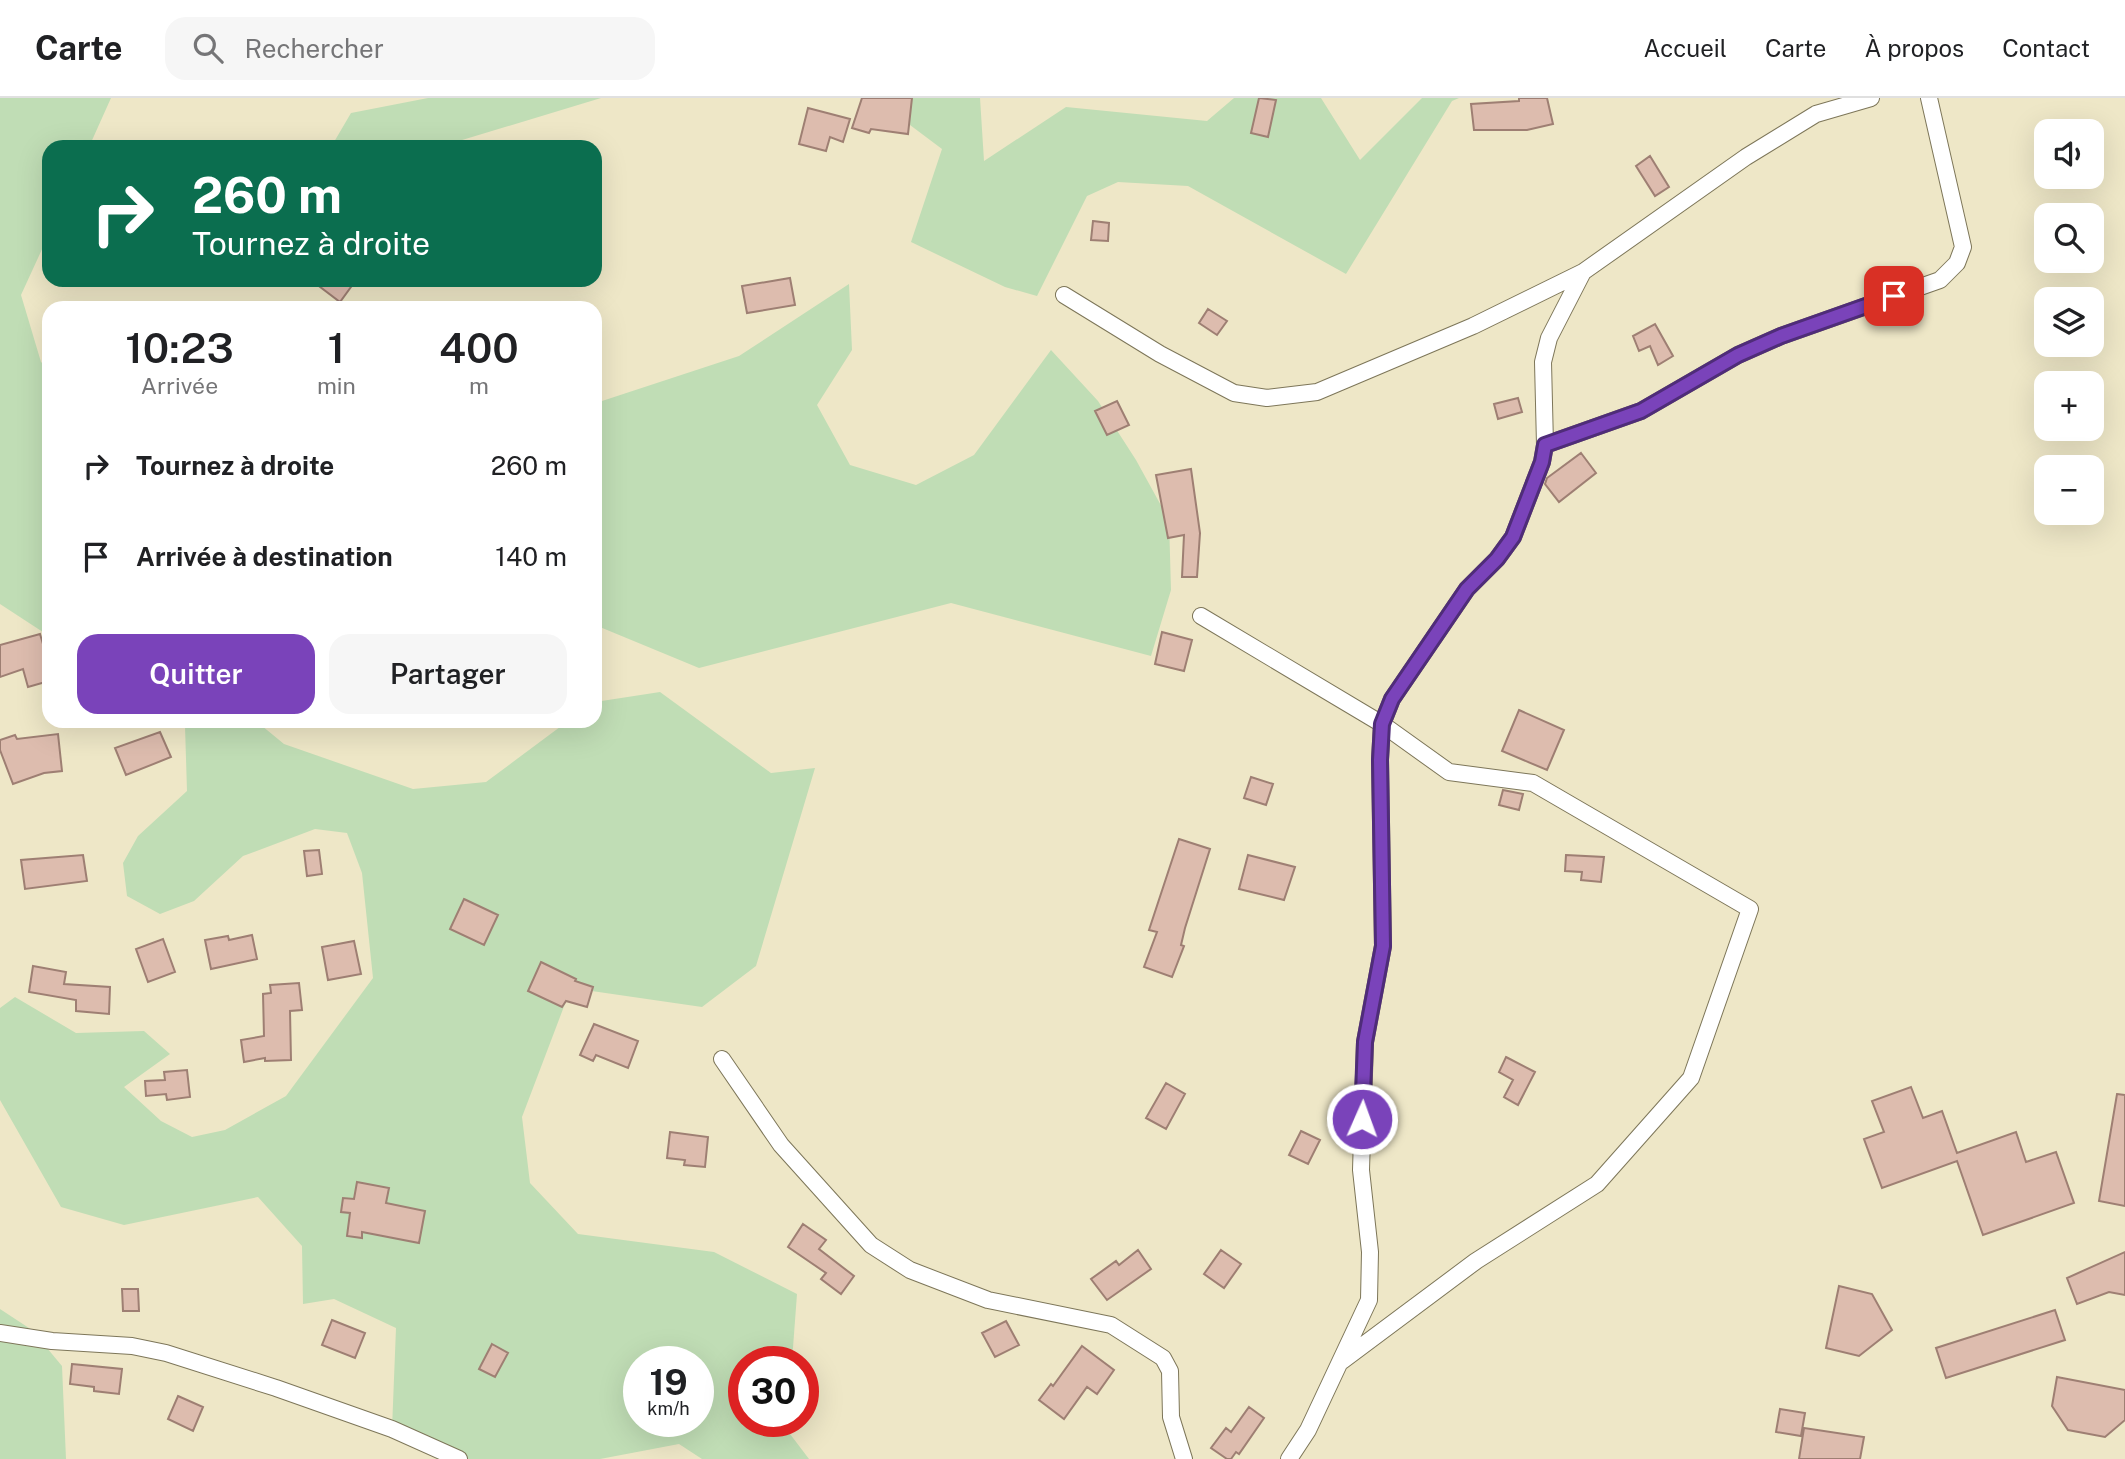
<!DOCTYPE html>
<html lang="fr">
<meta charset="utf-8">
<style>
:root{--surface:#fff;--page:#f6f6f6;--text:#202124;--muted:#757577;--line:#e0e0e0;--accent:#7a43ba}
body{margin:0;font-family:"Public Sans",sans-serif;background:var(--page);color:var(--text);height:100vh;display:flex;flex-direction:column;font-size:26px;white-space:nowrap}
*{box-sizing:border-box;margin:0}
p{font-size:23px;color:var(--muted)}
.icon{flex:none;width:38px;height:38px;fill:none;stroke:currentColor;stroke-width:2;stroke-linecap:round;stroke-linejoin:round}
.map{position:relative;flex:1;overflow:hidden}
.panel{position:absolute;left:42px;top:203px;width:560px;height:427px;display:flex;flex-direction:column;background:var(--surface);border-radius:21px;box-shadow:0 7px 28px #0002}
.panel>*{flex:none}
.banner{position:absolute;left:42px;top:42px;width:560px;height:147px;border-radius:21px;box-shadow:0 7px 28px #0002;background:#0b6e4f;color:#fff;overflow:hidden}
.buttons{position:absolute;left:2034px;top:21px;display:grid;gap:14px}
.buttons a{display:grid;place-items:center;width:70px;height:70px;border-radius:14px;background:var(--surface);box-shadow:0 7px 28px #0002;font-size:35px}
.speed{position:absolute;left:623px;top:1248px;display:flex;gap:14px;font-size:35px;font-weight:700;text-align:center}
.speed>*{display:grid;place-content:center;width:91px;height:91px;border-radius:50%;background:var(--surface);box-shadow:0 7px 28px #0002;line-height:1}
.speed small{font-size:18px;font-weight:400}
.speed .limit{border:10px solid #d22;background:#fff;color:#111}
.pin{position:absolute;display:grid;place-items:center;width:60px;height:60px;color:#fff;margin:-30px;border-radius:14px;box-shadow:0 4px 10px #0006}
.me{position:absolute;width:77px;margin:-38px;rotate:2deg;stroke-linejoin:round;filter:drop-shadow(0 0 5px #0008)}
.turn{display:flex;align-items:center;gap:24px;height:147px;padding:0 35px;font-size:32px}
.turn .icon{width:91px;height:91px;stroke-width:2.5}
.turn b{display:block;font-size:49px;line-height:60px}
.eta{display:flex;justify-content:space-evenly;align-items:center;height:119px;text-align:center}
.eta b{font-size:42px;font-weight:600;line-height:49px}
.action{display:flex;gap:14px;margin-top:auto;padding:14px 35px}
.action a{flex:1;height:80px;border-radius:21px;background:var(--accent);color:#fff;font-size:28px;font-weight:600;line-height:80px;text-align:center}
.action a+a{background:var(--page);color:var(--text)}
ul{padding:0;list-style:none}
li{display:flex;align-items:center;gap:21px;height:91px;padding:0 35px}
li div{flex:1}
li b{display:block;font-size:26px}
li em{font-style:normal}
header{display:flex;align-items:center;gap:42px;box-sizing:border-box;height:98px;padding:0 35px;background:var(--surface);border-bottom:2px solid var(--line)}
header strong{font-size:33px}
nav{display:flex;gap:38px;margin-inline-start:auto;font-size:24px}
.search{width:490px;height:63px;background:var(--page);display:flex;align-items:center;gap:18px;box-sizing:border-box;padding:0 24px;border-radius:21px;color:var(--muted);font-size:26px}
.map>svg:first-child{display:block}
</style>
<header>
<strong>Carte</strong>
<div class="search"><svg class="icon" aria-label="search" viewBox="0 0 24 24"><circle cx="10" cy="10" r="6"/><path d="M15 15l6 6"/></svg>Rechercher</div>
<nav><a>Accueil</a><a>Carte</a><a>À propos</a><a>Contact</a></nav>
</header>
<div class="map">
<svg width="2125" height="1361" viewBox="0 0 2125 1361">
<rect width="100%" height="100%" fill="#eee7c7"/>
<path fill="#c0ddb5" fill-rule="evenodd" d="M 0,0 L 111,0 L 89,49 L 49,49 L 49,136 L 21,197 L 41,264 L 49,271 L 49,538 L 0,506 Z
M 428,0 L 601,0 L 439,49 L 340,49 L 334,44 L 351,15 Z
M 874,0 L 980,0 L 984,63 L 1066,9 L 1207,23 L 1234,0 L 1321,0 L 1360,62 L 1422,0 L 1459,0 L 1452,3 L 1346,176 L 1188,88 L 1118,84 L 1087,98 L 1037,198 L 1005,189 L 911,144 L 942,51 Z
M 849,186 L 852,252 L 817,307 L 850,367 L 916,387 L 974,357 L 1051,252 L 1098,303 L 1136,362 L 1169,422 L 1171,492 L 1151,558 L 951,505 L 699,570 L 595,527 L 595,302 L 602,303 L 739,258 Z
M 660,594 L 771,675 L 815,670 L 756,868 L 702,909 L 571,890 L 522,1019 L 530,1085 L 578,1136 L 714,1154 L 797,1196 L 792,1263 L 744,1264 L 744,1323 L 787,1323 L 787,1332 L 809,1361 L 702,1361 L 679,1346 L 600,1361 L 459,1361 L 392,1331 L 396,1230 L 334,1201 L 303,1206 L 302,1148 L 258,1099 L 124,1127 L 61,1109 L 0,1002 L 0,910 L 15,899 L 76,935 L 144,933 L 170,956 L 124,989 L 161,1023 L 192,1039 L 225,1032 L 286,998 L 373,880 L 362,775 L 347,735 L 315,731 L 243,758 L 194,803 L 160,816 L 127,798 L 123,765 L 138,738 L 187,693 L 185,628 L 178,623 L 256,623 L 284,646 L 413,691 L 486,684 L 568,623 L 595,623 L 595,604 ZM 639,1264 L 698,1264 L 698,1323 L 639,1323 Z
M 0,1211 L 32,1232 L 62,1268 L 66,1361 L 0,1361 Z"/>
<path fill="#ddbcae" stroke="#9e7f73" stroke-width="2" d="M 862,0 L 912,0 L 908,36 L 871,31 L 869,35 L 852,30 Z
M 1259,0 L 1276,2 L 1268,39 L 1251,35 Z
M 1519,0 L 1547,0 L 1553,26 L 1527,32 L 1474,32 L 1471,6 L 1519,3 Z
M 808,10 L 850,21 L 843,44 L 830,39 L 826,53 L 799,46 Z
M 1650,58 L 1669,89 L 1655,98 L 1636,68 Z
M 1093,123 L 1109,125 L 1108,143 L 1091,142 Z
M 790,180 L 795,207 L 747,215 L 742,188 Z
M 311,182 L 356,182 L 340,204 Z
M 1208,211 L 1227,223 L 1217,237 L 1199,225 Z
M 1655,226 L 1673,258 L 1658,267 L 1650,248 L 1639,253 L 1633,238 Z
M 1518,300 L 1522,314 L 1498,321 L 1494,306 Z
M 1117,303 L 1129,327 L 1107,337 L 1095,313 Z
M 1581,355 L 1596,375 L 1559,404 L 1545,386 L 1547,380 Z
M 1191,371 L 1200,435 L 1197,479 L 1182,479 L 1184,437 L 1168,440 L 1156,377 Z
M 1162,534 L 1192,542 L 1184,573 L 1155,566 Z
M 40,536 L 49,566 L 49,583 L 28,589 L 23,571 L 0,579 L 0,547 Z
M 1519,612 L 1564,632 L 1547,672 L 1502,653 Z
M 160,634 L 171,659 L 126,677 L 115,650 Z
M 58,636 L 62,673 L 44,675 L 13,686 L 0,652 L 0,642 L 15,637 L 17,641 Z
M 1251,679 L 1273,686 L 1266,707 L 1244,700 Z
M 1503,692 L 1523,696 L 1519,712 L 1499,707 Z
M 1179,741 L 1210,751 L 1185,830 L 1181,847 L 1184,848 L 1172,879 L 1144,869 L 1157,834 L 1149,832 Z
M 319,752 L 322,776 L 307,778 L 304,753 Z
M 83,757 L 87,783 L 25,791 L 21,762 Z
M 1248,757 L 1295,769 L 1284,802 L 1239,791 Z
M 1566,757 L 1604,759 L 1601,784 L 1581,782 L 1582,774 L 1565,773 Z
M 464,801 L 498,817 L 484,847 L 450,831 Z
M 252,837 L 257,861 L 211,871 L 205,842 L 228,838 L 229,842 Z
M 163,841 L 175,874 L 148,884 L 136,851 Z
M 354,843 L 361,876 L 328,882 L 322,849 Z
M 541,864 L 576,881 L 575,883 L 593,889 L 587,909 L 566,903 L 562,909 L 528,893 Z
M 33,868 L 66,874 L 64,886 L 110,889 L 109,916 L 76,913 L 76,902 L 29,894 Z
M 299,885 L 302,912 L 290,913 L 291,962 L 265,963 L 265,960 L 244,964 L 241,942 L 264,938 L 263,896 L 271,895 L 270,887 Z
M 594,926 L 638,943 L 628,970 L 596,957 L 593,963 L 580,957 Z
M 1506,959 L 1535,974 L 1518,1007 L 1504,999 L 1513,982 L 1499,974 Z
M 187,972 L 190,999 L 167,1002 L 166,996 L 146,998 L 145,983 L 165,982 L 164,974 Z
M 1166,985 L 1185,996 L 1166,1031 L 1146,1020 Z
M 1911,989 L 1923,1020 L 1942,1013 L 1957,1055 L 2016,1034 L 2026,1064 L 2056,1054 L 2074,1105 L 1983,1137 L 1957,1063 L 1882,1090 L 1864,1041 L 1884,1034 L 1872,1003 Z
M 2117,996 L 2125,997 L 2125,1108 L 2099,1103 Z
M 1301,1033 L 1320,1042 L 1308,1066 L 1289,1057 Z
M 670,1034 L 708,1039 L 705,1069 L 684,1067 L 685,1062 L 667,1060 Z
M 357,1084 L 389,1090 L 386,1105 L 425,1113 L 419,1145 L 362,1134 L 362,1140 L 347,1138 L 350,1115 L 341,1114 L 343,1100 L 354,1101 Z
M 803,1126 L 826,1142 L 819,1151 L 854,1178 L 841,1196 L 821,1181 L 826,1175 L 788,1149 Z
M 1138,1152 L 1151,1171 L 1107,1202 L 1091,1181 L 1116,1163 L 1119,1167 Z
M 1221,1152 L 1241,1166 L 1224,1190 L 1204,1176 Z
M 2125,1154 L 2125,1197 L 2109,1194 L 2077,1206 L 2067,1180 Z
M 1839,1188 L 1872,1196 L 1892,1232 L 1859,1258 L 1826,1250 Z
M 122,1191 L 138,1191 L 139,1213 L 123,1213 Z
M 2055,1212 L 2065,1242 L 1946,1280 L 1936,1250 Z
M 332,1222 L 365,1235 L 355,1260 L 322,1247 Z
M 1006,1223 L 1019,1247 L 995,1259 L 982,1235 Z
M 492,1246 L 508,1255 L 495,1279 L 479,1271 Z
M 1082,1248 L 1114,1272 L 1097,1296 L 1087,1289 L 1064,1321 L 1039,1302 L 1051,1286 L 1053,1288 Z
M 72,1266 L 122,1271 L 119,1296 L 94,1293 L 94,1289 L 70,1286 Z
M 2057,1279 L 2125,1292 L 2125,1322 L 2105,1339 L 2068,1332 L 2052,1308 Z
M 178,1298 L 203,1309 L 193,1333 L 168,1321 Z
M 1249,1309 L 1264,1320 L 1239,1356 L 1236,1354 L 1231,1361 L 1227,1361 L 1211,1350 L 1226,1330 L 1231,1334 Z
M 1780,1311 L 1805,1315 L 1801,1338 L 1776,1334 Z
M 1804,1330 L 1864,1339 L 1860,1361 L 1799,1361 Z"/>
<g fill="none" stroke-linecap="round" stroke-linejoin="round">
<g stroke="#7d7659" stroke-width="18">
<path id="minor" d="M 1064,197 L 1160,256 L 1234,295 L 1267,300 L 1317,294 L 1473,228 L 1583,174 L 1746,59 L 1816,16 L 1871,0
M 1545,347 L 1641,313 L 1738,257 L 1781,238 L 1940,182 L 1957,165 L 1963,149 L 1929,0
M 1201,518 L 1382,626 L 1449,674 L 1533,685 L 1750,811 L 1691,980 L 1597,1086 L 1476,1163 L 1342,1263
M 722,961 L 781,1047 L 871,1147 L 910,1172 L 988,1202 L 1111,1227 L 1163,1260 L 1170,1273 L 1171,1319 L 1184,1361
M 0,1235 L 52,1243 L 132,1248 L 166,1255 L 276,1290 L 392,1331 L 459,1361
M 1289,1361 L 1308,1332 L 1369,1202 L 1370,1154 L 1361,1072 L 1365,944 L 1383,848 L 1380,661 L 1382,626 L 1392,601 L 1467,491 L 1497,461 L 1513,439 L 1542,364 L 1545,347 L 1543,264 L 1549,240 L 1583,174"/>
</g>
<use href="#minor" stroke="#fff" stroke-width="16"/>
</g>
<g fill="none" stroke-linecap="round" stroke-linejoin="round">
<g stroke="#4f2c79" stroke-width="18">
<path id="route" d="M 1362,1021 L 1365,944 L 1383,848 L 1380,662 L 1382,626 L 1392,601 L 1467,491 L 1497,461 L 1513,439 L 1542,364 L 1545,347 L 1641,313 L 1738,257 L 1781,238 L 1894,198"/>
</g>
<use href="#route" stroke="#7a43ba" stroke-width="12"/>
</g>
</svg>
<div class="buttons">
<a><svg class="icon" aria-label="sound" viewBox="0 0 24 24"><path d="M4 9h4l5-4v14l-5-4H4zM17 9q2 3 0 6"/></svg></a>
<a><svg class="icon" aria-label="search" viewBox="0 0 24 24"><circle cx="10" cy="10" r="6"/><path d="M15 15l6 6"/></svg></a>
<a><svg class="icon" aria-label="layers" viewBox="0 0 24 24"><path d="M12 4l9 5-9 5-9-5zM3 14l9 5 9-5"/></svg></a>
<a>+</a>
<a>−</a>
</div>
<div class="speed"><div>19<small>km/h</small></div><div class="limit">30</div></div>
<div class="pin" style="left:1894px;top:198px;background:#d93025"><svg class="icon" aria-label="arrive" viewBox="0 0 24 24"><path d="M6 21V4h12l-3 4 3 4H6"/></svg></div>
<svg class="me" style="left:1362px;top:1021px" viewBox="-20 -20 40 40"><circle r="17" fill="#7a43ba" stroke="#fff" stroke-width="3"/><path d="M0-11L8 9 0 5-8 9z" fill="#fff"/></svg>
<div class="banner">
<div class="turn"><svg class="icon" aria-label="right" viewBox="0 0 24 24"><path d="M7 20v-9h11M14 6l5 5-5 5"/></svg><div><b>260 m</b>Tournez à droite</div></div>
</div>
<section class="panel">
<div class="eta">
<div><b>10:23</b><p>Arrivée</p></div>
<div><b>1</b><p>min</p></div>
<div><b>400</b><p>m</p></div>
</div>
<ul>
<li><svg class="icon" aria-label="right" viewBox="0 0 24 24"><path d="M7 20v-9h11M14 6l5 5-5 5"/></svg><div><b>Tournez à droite</b></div><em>260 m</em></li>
<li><svg class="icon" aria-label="arrive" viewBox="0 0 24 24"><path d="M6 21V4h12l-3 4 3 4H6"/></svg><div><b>Arrivée à destination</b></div><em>140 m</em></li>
</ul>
<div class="action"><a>Quitter</a><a>Partager</a></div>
</section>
</div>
